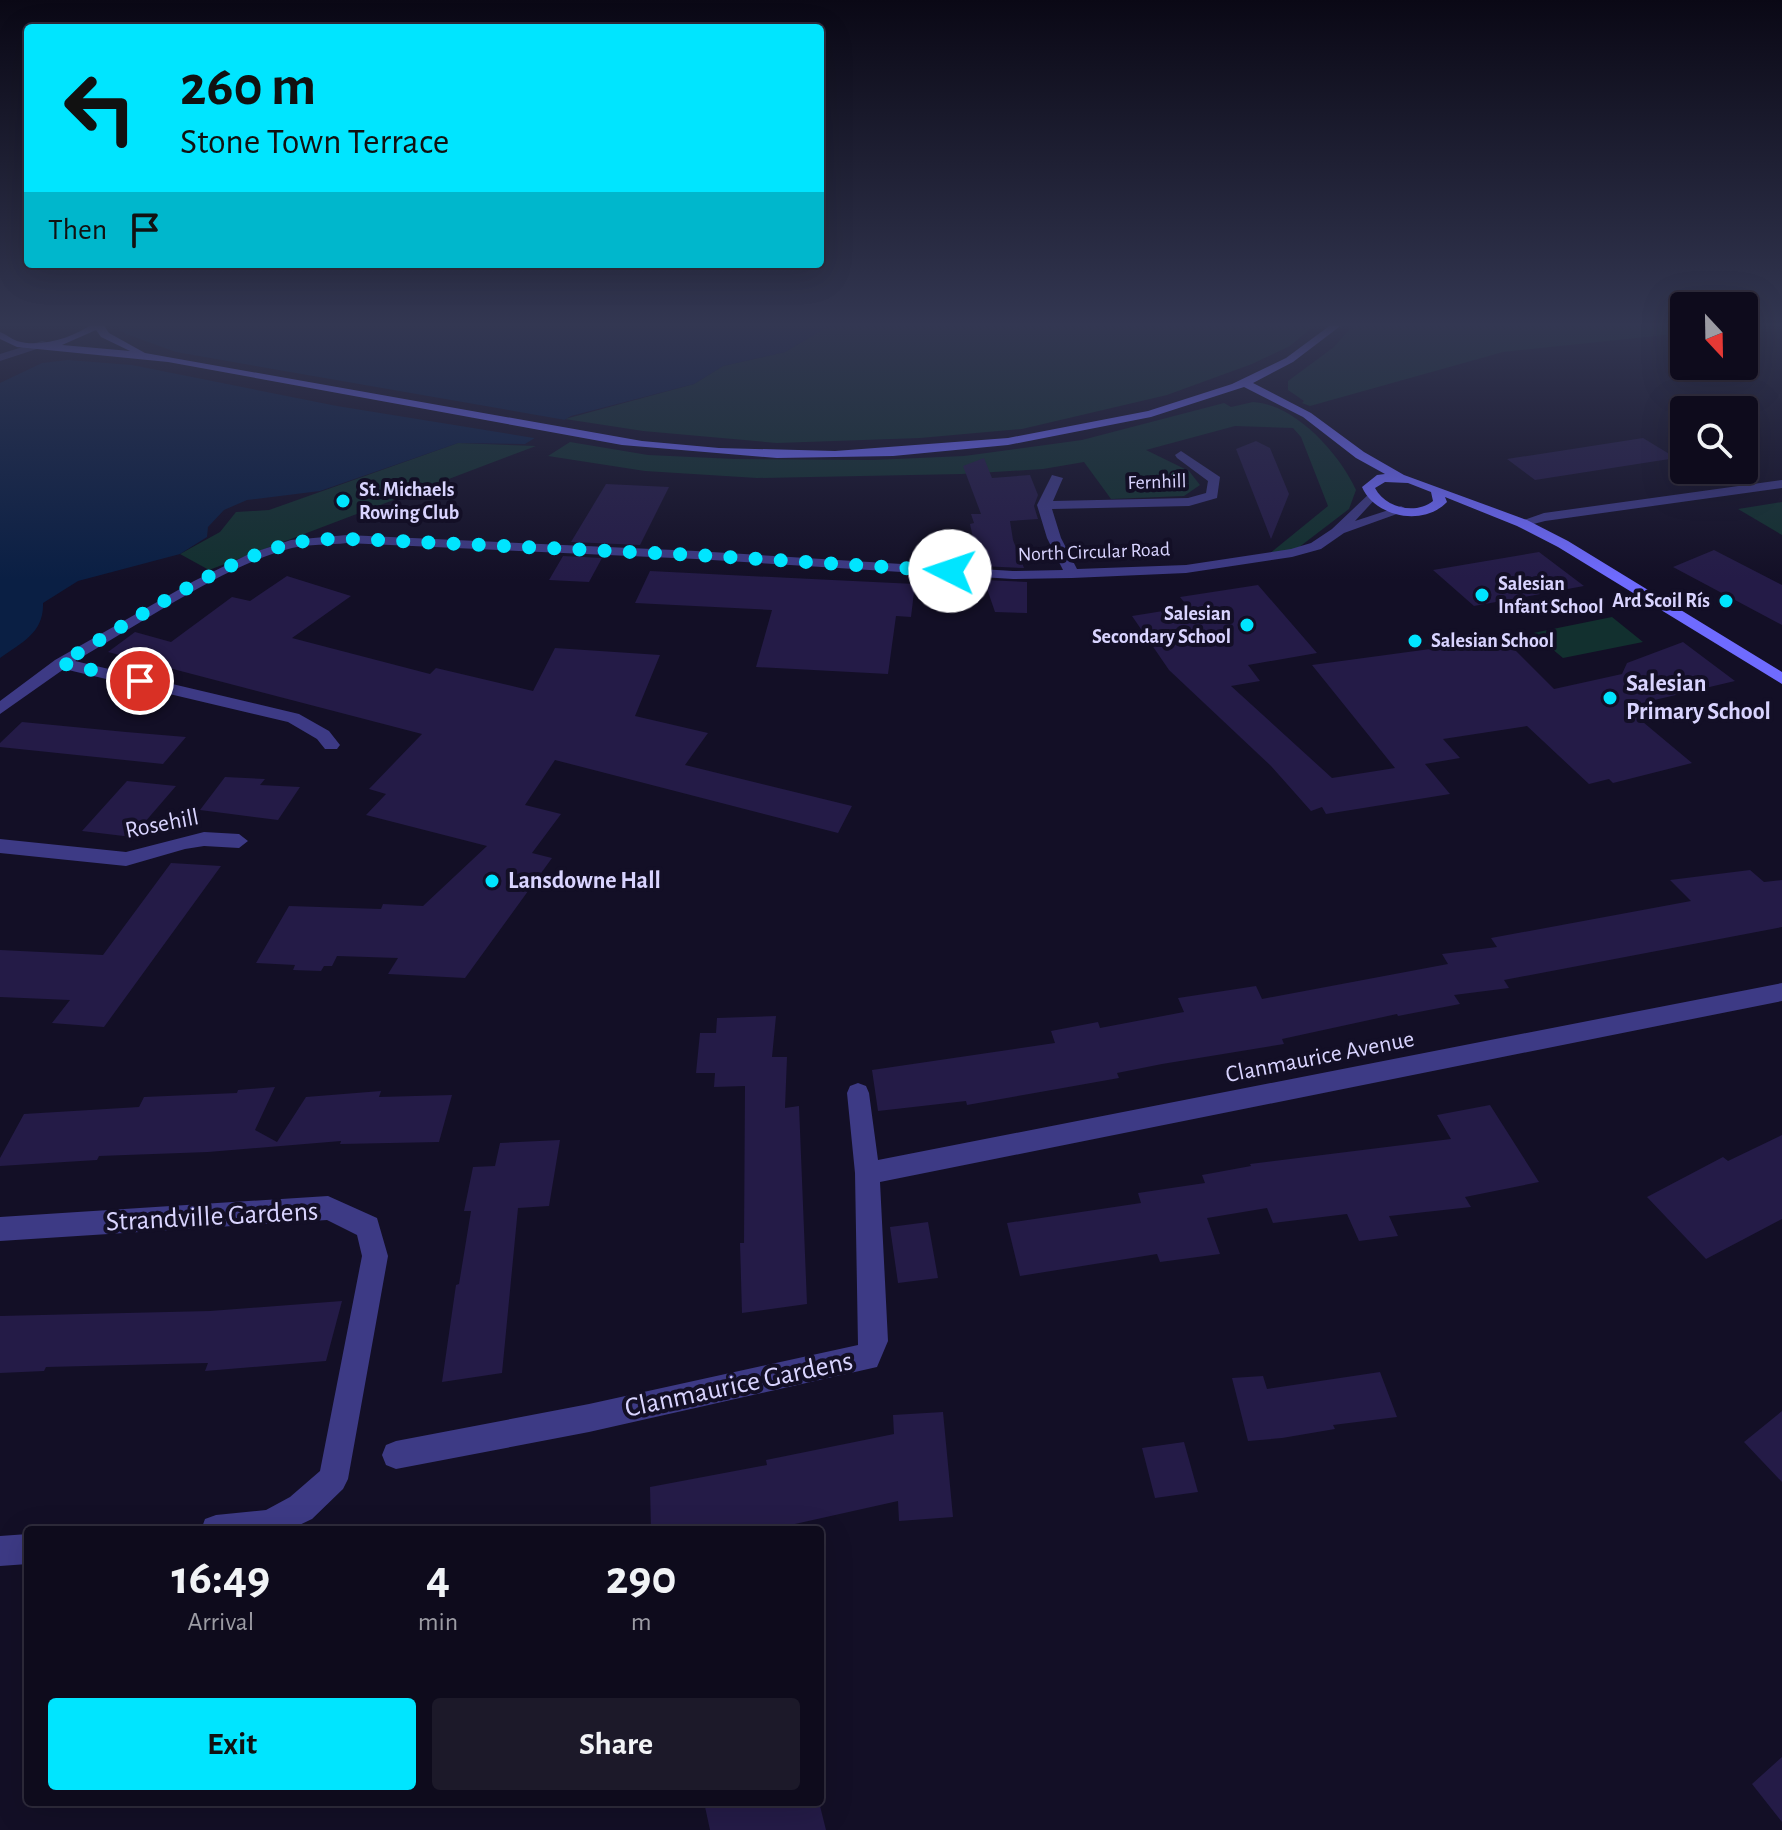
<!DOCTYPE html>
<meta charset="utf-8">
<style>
:root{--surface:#0e0b1c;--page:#1c1929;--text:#f1f3f6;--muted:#9b9ba3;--line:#2e2b3b;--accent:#00e5ff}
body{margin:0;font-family:"Alegreya Sans",sans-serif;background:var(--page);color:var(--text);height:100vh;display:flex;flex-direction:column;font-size:30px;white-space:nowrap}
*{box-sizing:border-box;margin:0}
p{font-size:26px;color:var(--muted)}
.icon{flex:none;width:44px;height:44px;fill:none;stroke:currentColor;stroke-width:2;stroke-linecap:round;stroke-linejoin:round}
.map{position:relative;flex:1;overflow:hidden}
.sheet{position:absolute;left:24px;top:1526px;width:800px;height:280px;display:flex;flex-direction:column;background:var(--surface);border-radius:8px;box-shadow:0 8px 32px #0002,0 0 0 2px var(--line)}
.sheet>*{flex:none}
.banner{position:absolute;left:24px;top:24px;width:800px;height:244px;border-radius:8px;box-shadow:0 8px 32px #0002,0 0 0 2px var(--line);background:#00e5ff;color:#111;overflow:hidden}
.needle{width:52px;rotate:158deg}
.tools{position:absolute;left:1670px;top:292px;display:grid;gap:16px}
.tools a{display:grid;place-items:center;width:88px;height:88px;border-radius:8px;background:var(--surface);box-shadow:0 8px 32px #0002,0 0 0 2px var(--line);font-size:40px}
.pin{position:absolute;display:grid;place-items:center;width:68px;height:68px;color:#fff;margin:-34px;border:4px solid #fff;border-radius:50%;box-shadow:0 2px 8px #0007}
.me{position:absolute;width:88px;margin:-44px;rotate:274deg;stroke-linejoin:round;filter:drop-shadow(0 0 6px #0008)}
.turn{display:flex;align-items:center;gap:28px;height:168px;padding:0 24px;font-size:36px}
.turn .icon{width:104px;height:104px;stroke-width:2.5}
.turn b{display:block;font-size:56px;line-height:68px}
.then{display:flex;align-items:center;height:76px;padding:0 24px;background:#0003;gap:16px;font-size:30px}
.eta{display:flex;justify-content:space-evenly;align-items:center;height:136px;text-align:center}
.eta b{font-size:48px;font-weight:700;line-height:56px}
.button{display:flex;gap:16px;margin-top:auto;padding:16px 24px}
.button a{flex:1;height:92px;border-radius:8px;background:var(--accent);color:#111;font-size:32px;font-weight:700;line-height:92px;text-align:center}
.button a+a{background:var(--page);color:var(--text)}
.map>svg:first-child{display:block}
</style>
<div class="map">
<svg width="1782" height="1830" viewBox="0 0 1782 1830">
<rect width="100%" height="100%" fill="#130f26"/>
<path fill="#12302f" d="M 840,324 L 1316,324 L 1290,346 L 1252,364 L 1167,395 L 1022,429 L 920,438 L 777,443 L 643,431 L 565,419 L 694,384 L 723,366 L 785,352 L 824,329 Z
M 1354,324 L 1684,324 L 1684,333 L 1503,352 L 1310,406 L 1302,403 L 1304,401 L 1288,390 L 1288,381 L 1334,347 Z
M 1253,402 C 1295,404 1340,454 1356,490 L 1349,509 L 1294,551 L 1268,555 L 1328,506 L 1301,437 L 1293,428 L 1235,426 L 1146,450 L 1189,471 L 1200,485 L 1184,496 L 1111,499 L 1084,462 L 1043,469 L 962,474 L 757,478 L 645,471 L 548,456 L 570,442 L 648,455 L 735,459 L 873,460 L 964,456 L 1082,440 L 1224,403 L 1231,407 Z
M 458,443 L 536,446 L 209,570 L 180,554 L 220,532 L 236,512 L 269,510 Z
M 1782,502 L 1782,535 L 1738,509 Z
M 1612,617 L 1643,642 L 1563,658 L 1533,633 Z"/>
<path fill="#0a1f44" d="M 120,324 L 840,324 L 824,329 L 785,352 L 723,366 L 694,384 L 571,416 L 525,444 L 458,443 L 320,491 L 247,500 L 224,510 L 208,527 L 207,537 L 180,554 L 78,581 L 43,603 C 44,633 22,642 0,658 L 0,383 L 42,363 L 68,360 L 128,335 L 118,329 Z"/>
<path fill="#130f26" d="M 129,335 L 176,352 L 571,421 L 540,439 L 337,406 L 132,365 L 68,360 Z"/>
<path fill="#241b47" d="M 1643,438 L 1676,458 L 1535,480 L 1507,459 Z
M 1256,441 L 1270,448 L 1289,494 L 1271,539 L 1236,449 Z
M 984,458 L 992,478 L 1030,475 L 1038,495 L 1034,506 L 1038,519 L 1010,521 L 1013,540 L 1024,568 L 979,566 L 970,524 L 974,523 L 971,514 L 981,514 L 963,466 Z
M 606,484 L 669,487 L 640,545 L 571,542 Z
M 1714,550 L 1782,585 L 1782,625 L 1673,567 Z
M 1539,552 L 1584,586 L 1474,606 L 1433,570 Z
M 563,556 L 602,558 L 589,582 L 549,580 Z
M 650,571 L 812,579 L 915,584 L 911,617 L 896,616 L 888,674 L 756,667 L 772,610 L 635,603 Z
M 287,576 L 351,596 L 292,638 L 430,674 L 436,668 L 533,691 L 555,648 L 660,655 L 635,716 L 708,733 L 685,765 L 852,806 L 838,833 L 555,760 L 525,805 L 561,814 L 532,853 L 552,858 L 465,978 L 388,974 L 398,958 L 337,956 L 332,966 L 324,966 L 321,971 L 293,970 L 295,965 L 256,963 L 289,906 L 381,909 L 383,904 L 423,906 L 487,846 L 366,815 L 386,794 L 369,789 L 422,734 L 108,652 L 135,632 L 171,642 L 232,597 L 250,601 Z
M 984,580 L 1027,582 L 1027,613 L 995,612 Z
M 1258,585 L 1317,653 L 1248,665 L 1260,681 L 1231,686 L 1332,778 L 1395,768 L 1312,665 L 1504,639 L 1554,689 L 1622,674 L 1627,663 L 1683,642 L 1735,681 L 1625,707 L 1692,763 L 1613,783 L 1609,779 L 1589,784 L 1527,726 L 1443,739 L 1460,758 L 1425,764 L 1450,794 L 1326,814 L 1322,807 L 1311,811 L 1271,766 L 1169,670 L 1132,616 L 1188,607 L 1180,597 Z
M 22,722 L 126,732 L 186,737 L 163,764 L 0,747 L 0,743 Z
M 225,777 L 265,779 L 260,785 L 300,787 L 278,820 L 200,810 Z
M 127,781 L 176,786 L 132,837 L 82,831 Z
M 171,863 L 221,866 L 104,1027 L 52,1023 L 70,1000 L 0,997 L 0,950 L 103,955 Z
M 1750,870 L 1764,882 L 1782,880 L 1782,927 L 1504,980 L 1509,988 L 1454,995 L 1460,1004 L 1398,1016 L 1397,1014 L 1282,1039 L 1284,1044 L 1162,1064 L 1117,1073 L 1119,1078 L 1029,1094 L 967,1105 L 966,1101 L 878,1111 L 872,1070 L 1055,1043 L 1051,1031 L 1098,1022 L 1100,1028 L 1184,1012 L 1178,998 L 1256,986 L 1262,999 L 1448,964 L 1442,954 L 1497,947 L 1491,938 L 1691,901 L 1670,880 Z
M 776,1016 L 772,1057 L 787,1057 L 785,1108 L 799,1106 L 807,1304 L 742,1313 L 740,1243 L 744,1243 L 745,1086 L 714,1087 L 715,1073 L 696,1073 L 700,1033 L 716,1033 L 717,1018 Z
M 275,1087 L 255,1130 L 277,1142 L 306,1097 L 381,1091 L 379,1097 L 452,1095 L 439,1142 L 340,1144 L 341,1141 L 208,1152 L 99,1156 L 97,1160 L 0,1166 L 0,1158 L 24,1114 L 139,1107 L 144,1097 L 237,1093 L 238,1090 Z
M 1490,1105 L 1539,1182 L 1465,1197 L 1471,1207 L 1389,1216 L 1398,1236 L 1359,1241 L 1347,1214 L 1273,1223 L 1267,1208 L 1207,1218 L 1220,1254 L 1160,1262 L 1157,1254 L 1020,1276 L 1007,1223 L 1141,1203 L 1138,1193 L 1205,1183 L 1202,1175 L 1251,1166 L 1250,1164 L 1451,1139 L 1437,1115 Z
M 1782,1135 L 1782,1219 L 1706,1259 L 1647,1197 L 1723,1157 L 1728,1161 Z
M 560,1140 L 549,1206 L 518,1208 L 502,1373 L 442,1382 L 456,1285 L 459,1284 L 471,1211 L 464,1211 L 473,1167 L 495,1166 L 500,1143 Z
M 928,1222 L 938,1278 L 898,1283 L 890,1227 Z
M 342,1301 L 326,1361 L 205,1371 L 208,1363 L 46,1367 L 44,1371 L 0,1373 L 0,1316 L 210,1311 Z
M 1380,1372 L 1397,1417 L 1333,1425 L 1335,1429 L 1282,1438 L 1248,1441 L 1232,1378 L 1263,1376 L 1267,1389 Z
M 1782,1411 L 1782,1482 L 1744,1442 Z
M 943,1412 L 953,1517 L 899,1521 L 898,1501 L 768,1530 L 651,1530 L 650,1487 L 767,1465 L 766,1460 L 894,1434 L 893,1415 Z
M 1184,1442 L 1198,1492 L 1155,1498 L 1142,1448 Z
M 1782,1757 L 1782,1822 L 1752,1784 Z
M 704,1802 L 819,1802 L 826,1830 L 710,1830 Z"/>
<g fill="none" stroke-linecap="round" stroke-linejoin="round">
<path fill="#3d3a85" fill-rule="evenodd" d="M 42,341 L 46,342 L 46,346 L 0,361 L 0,354 Z
M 1181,451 L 1220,477 L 1217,498 L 1189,506 L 1052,509 L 1061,538 L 1077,569 L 1186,565 L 1291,549 L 1311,543 L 1332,529 L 1371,492 L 1378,496 L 1355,521 L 1401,506 L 1408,510 L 1344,533 L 1321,549 L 1292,557 L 1186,573 L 1072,578 L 1013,579 L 696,559 L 347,543 C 329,545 309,544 292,548 C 226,564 136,627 75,661 L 299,714 L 329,731 L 340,745 L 337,749 L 325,749 L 317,739 L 288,722 L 64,669 L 0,714 L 0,701 L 55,660 L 194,581 L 249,554 L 291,540 L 347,535 L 696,551 L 1013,571 L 1063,570 L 1047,538 L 1037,505 L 1052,475 L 1063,478 L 1053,501 L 1188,498 L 1206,493 L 1208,481 L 1177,458 L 1175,455 Z
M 1782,480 L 1782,488 L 1545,521 L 1522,527 L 1515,523 L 1544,513 Z
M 204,832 L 239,834 L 248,841 L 239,848 L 204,846 L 185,849 L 126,866 L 0,853 L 0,839 L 126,852 Z
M 1782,983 L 1782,1001 L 880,1182 L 888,1341 L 877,1367 L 589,1432 L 396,1469 L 386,1465 L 382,1455 L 386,1445 L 396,1441 L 589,1404 L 858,1345 L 855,1173 L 847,1093 L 850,1086 L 858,1083 L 866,1086 L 869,1093 L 878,1160 Z
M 328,1196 L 377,1218 L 388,1256 L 348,1479 L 343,1489 L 312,1519 L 289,1530 L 201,1530 L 205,1519 L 216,1515 L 266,1510 L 290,1497 L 320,1471 L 362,1256 L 357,1235 L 327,1220 L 0,1241 L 0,1217 Z
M 28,1534 L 28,1564 L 0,1566 L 0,1536 Z"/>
<path fill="#6f6bff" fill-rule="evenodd" d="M 92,324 L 103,324 L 109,333 L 145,353 L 642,441 L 719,448 L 835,451 L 1008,438 L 1148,411 L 1232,384 L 1286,358 L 1332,324 L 1343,324 L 1293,362 L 1253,383 L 1311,413 L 1364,452 L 1404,475 L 1527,520 L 1568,541 L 1782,672 L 1782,684 L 1558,547 L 1517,526 L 1445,497 L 1447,502 C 1423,527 1375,517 1362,487 L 1377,475 L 1385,474 L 1356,458 L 1303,417 L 1244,387 L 1151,417 L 1008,445 L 893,456 L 777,458 L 622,445 L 168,362 L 17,347 L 0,339 L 0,332 C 6,334 11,339 17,341 C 40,348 73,338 92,324 ZM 96,330 L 101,337 L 130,351 L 62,345 ZM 1385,482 L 1408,483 L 1431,492 L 1433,501 C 1416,515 1385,508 1375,488 Z"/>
</g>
<linearGradient id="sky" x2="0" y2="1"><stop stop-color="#0a0815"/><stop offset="0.56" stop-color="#333752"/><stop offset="1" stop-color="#333752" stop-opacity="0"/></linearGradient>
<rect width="1782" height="580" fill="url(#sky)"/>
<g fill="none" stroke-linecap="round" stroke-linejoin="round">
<path stroke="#00e5ff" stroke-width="14" stroke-dasharray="0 25.2" d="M 140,681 L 61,663 C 127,625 217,562 290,544 C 317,537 348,539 376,540 L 696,555 L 950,571"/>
</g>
<g fill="#00e5ff" stroke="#130f26" stroke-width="3">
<circle cx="343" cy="501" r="8"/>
<circle cx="1482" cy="595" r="8"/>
<circle cx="1726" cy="601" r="8"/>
<circle cx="1247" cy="625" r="8"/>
<circle cx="1415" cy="641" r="8"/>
<circle cx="1610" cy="698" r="8"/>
<circle cx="492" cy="881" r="8"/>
</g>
<g text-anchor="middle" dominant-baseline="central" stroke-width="8" stroke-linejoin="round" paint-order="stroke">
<g font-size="20" fill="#d9d4ff" stroke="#130f26">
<text transform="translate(1157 482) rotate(-2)">Fernhill</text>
<text transform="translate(1094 552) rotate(-2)">North Circular Road</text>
</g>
<g font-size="20" font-weight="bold" fill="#d9d4ff" stroke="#130f26" text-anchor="start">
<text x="359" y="490">St. Michaels<tspan x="359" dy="23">Rowing Club</tspan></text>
<text x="1498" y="584">Salesian<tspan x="1498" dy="23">Infant School</tspan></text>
<text x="1710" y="601" text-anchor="end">Ard Scoil Rís</text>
<text x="1231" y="614" text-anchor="end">Salesian<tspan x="1231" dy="23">Secondary School</tspan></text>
<text x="1431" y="641">Salesian School</text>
</g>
<g font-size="24" font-weight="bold" fill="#d9d4ff" stroke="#130f26" text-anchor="start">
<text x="1626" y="684">Salesian<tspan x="1626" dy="28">Primary School</tspan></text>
<text x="508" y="881">Lansdowne Hall</text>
</g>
<g font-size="24" fill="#d9d4ff" stroke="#130f26">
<text transform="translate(162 824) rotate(-11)">Rosehill</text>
<text transform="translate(1320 1057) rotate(-11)">Clanmaurice Avenue</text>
</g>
<g font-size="28" fill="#d9d4ff" stroke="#130f26">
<text transform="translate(212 1217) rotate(-3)">Strandville Gardens</text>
<text transform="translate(739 1385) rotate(-12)">Clanmaurice Gardens</text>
</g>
</g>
</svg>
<div class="tools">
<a><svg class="needle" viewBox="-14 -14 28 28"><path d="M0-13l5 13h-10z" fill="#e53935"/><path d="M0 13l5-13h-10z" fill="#9b9ba3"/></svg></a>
<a><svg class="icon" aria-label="search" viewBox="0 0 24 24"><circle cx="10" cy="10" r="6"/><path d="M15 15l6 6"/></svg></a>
</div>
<div class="pin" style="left:140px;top:681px;background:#d93025"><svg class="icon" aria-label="arrive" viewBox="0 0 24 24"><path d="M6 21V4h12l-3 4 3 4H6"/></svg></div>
<svg class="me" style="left:950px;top:571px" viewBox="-20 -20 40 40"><circle r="19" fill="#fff"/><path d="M0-13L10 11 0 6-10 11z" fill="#00e5ff"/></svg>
<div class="banner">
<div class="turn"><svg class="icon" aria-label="left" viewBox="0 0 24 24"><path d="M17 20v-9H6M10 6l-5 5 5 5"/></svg><div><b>260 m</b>Stone Town Terrace</div></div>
<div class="then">Then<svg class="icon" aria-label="arrive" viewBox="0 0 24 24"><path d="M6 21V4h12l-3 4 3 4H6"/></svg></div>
</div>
<section class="sheet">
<div class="eta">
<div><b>16:49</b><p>Arrival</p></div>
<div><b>4</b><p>min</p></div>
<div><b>290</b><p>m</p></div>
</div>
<div class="button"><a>Exit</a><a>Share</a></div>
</section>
</div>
